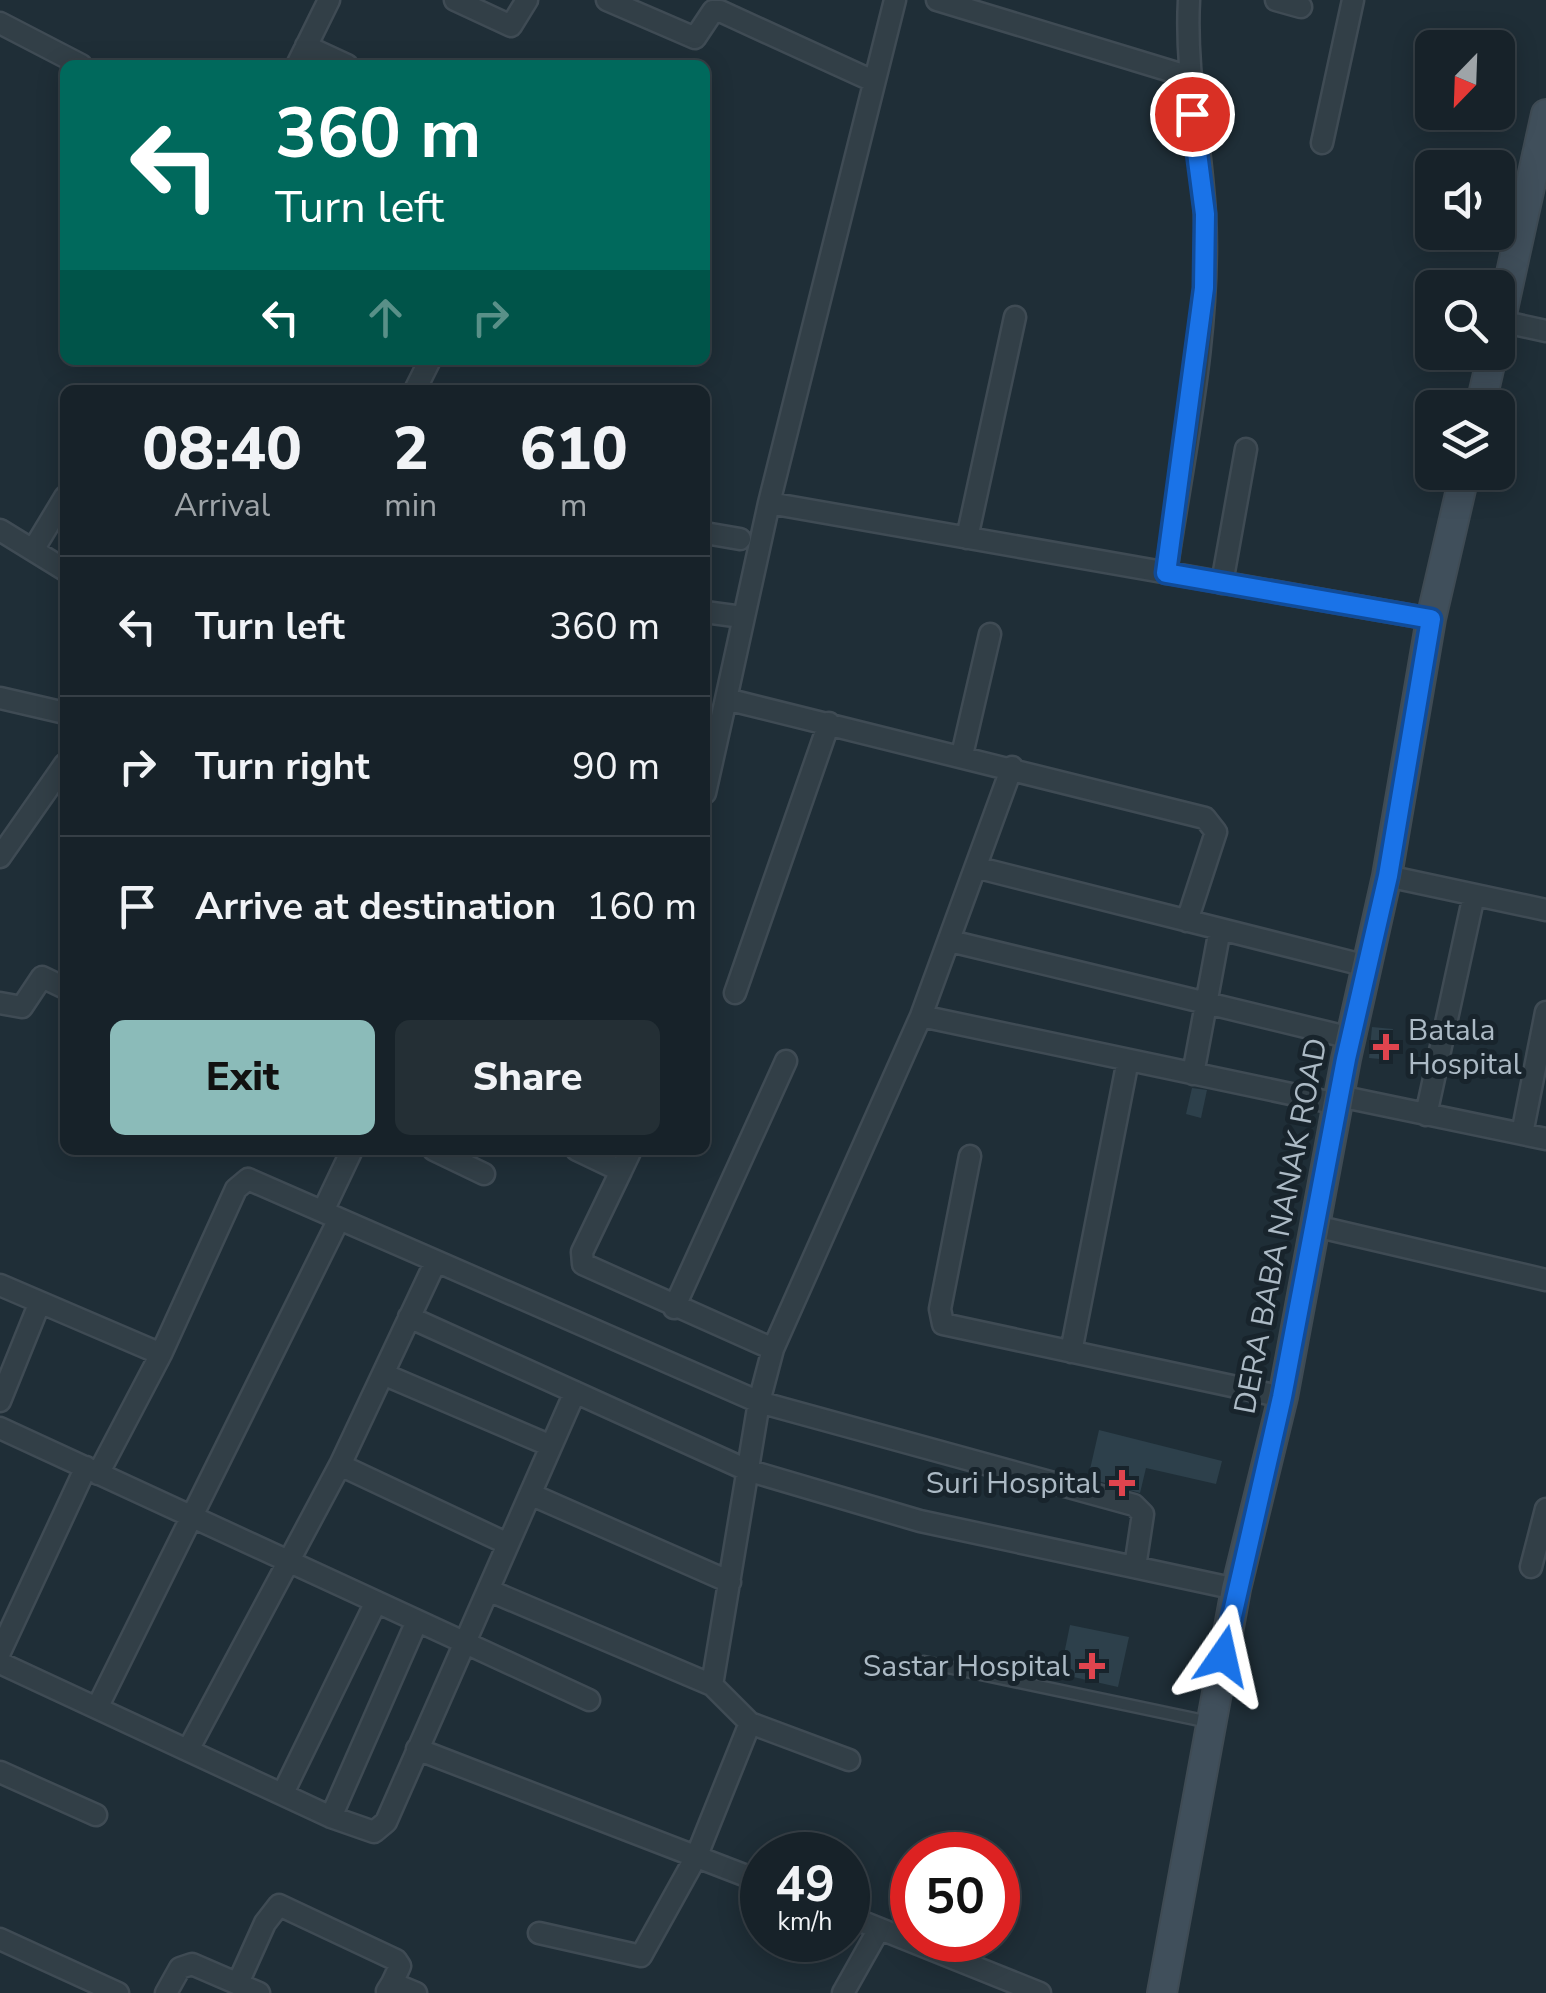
<!DOCTYPE html>
<style>
:root{--surface:#172229;--page:#242f35;--text:#f1f3f6;--muted:#9ea4a8;--line:#363f46;--accent:#8bbbb9}
body{margin:0;font-family:"Nunito Sans",sans-serif;background:var(--page);color:var(--text);height:100vh;display:flex;flex-direction:column;font-size:38px;white-space:nowrap}
*{box-sizing:border-box;margin:0}
p{font-size:32px;color:var(--muted)}
.icon{flex:none;width:55px;height:55px;fill:none;stroke:currentColor;stroke-width:2;stroke-linecap:round;stroke-linejoin:round}
.map{position:relative;flex:1;overflow:hidden}
.side{position:absolute;left:60px;top:385px;width:650px;height:770px;display:flex;flex-direction:column;background:var(--surface);border-radius:15px;box-shadow:0 5px 25px #0003,0 0 0 2px var(--line)}
.side>*{flex:none}
.top-card{position:absolute;left:60px;top:60px;width:650px;height:305px;border-radius:15px;box-shadow:0 5px 25px #0003,0 0 0 2px var(--line);background:#00695c;color:#fff;overflow:hidden}
.needle{width:65px;rotate:203deg}
.tools{position:absolute;left:1415px;top:30px;display:grid;gap:20px}
.tools a{display:grid;place-items:center;width:100px;height:100px;border-radius:15px;background:var(--surface);box-shadow:0 5px 25px #0003,0 0 0 2px var(--line);font-size:50px}
.speed{position:absolute;left:740px;top:1832px;display:flex;gap:20px;font-size:50px;font-weight:700;text-align:center}
.speed>*{display:grid;place-content:center;width:130px;height:130px;border-radius:50%;background:var(--surface);box-shadow:0 5px 25px #0003,0 0 0 2px var(--line);line-height:1}
.speed small{font-size:25px;font-weight:400}
.speed .limit{border:15px solid #d22;background:#fff;color:#111}
.pin{position:absolute;display:grid;place-items:center;width:85px;height:85px;color:#fff;margin:-42px;border:5px solid #fff;border-radius:50%;box-shadow:0 2px 10px #0007}
.me{position:absolute;width:110px;margin:-55px;rotate:11deg;stroke-linejoin:round;filter:drop-shadow(0 0 8px #0008)}
.turn{display:flex;align-items:center;gap:35px;height:210px;padding:0 50px;font-size:45px}
.turn .icon{width:130px;height:130px;stroke-width:2.5}
.turn b{display:block;font-size:70px;line-height:85px}
.lanes{display:flex;align-items:center;height:95px;padding:0 50px;background:#0003;justify-content:center;gap:50px;direction:ltr}
.lanes .off{opacity:.35}
.eta{display:flex;justify-content:space-evenly;align-items:center;height:170px;text-align:center}
.eta b{font-size:60px;font-weight:800;line-height:70px}
.primary-button{display:flex;gap:20px;margin-top:auto;padding:20px 50px}
.primary-button a{flex:1;height:115px;border-radius:15px;background:var(--accent);color:#111;font-size:40px;font-weight:800;line-height:115px;text-align:center}
.primary-button a+a{background:var(--page);color:var(--text)}
ul{padding:0;list-style:none}
li{display:flex;align-items:center;gap:30px;height:140px;padding:0 50px;border-top:2px solid var(--line)}
li div{flex:1}
li b{display:block;font-size:38px}
li em{font-style:normal}
.map>svg:first-child{display:block}
</style>
<div class="map">
<svg width="1546" height="1993" viewBox="0 0 1546 1993">
<rect width="100%" height="100%" fill="#1f2e37"/>
<path fill="#2d404b" d="M 1372,1027 L 1393,1029 L 1391,1060 L 1369,1058 Z
M 1192,1088 L 1207,1090 L 1201,1118 L 1186,1114 Z
M 1099,1430 L 1222,1461 L 1216,1484 L 1146,1468 L 1140,1493 L 1088,1478 Z
M 1070,1625 L 1129,1637 L 1118,1687 L 1060,1674 Z"/>
<g fill="none" stroke-linecap="round" stroke-linejoin="round">
<g stroke="#3f4b54" stroke-width="15">
<path id="service" d="M 924,1662 L 1209,1722"/>
</g>
<g stroke="#3f4b54" stroke-width="25">
<path id="minor" d="M 455,0 L 511,26 L 527,0
M 607,0 L 695,38 L 713,11 L 720,11 L 873,81
M 895,0 L 769,503 L 726,699 L 1205,818 L 1216,832 L 1187,921
M 937,0 L 1190,77
M 1276,0 L 1301,7
M 0,23 L 81,65
M 306,46 L 347,65
M 297,65 L 329,0
M 1322,143 L 1353,0
M 1500,321 L 1546,331
M 415,390 L 430,360
M 769,503 L 1431,619
M 0,530 L 65,570
M 705,533 L 740,539
M 967,538 L 1015,317
M 33,550 L 65,497
M 1166,573 C 1183,456 1211,333 1205,214 C 1201,142 1185,73 1189,0
M 1222,583 L 1246,449
M 705,612 L 742,617
M 0,698 L 65,713
M 962,755 L 990,634
M 705,793 L 726,699
M 0,857 L 65,764
M 979,868 L 1367,966
M 1387,876 L 1546,910
M 950,941 L 1351,1038
M 735,993 L 829,723
M 0,1003 L 22,1007 L 42,977 L 65,988
M 921,1016 L 1338,1104
M 1193,1074 L 1220,929
M 1339,1096 L 1546,1139
M 1426,1115 L 1474,895
M 1522,1134 L 1546,1012
M 434,1150 L 484,1174
M 577,1150 L 621,1171 L 582,1252 L 583,1264 L 773,1349
M 970,1156 L 940,1309 L 943,1324 L 1283,1397
M 621,1171 L 631,1150
M 323,1211 L 352,1150
M 1315,1226 L 1546,1280
M 0,1285 L 161,1354
M 674,1308 L 786,1061
M 409,1317 L 747,1470 L 920,1521 L 1236,1589
M 1071,1352 L 1128,1060
M 383,1374 L 551,1446
M 0,1401 L 40,1302
M 0,1428 L 589,1700
M 340,1465 L 508,1544
M 98,1474 L 161,1354 L 236,1189 L 248,1179 L 759,1402 L 1134,1505 L 1143,1514 L 1135,1567
M 530,1494 L 730,1582
M 1531,1567 L 1546,1509
M 488,1590 L 712,1685 L 750,1723 L 849,1760
M 0,1652 L 86,1467
M 0,1663 L 331,1817 L 374,1832 L 386,1822 L 575,1392
M 712,1685 L 759,1402 L 773,1349 L 921,1016 L 1012,767
M 97,1708 L 339,1219
M 417,1749 L 762,1882
M 188,1750 L 340,1465 L 435,1263
M 0,1772 L 96,1815
M 283,1793 L 376,1602
M 331,1817 L 417,1621
M 848,1916 L 1040,1993
M 539,1933 L 641,1956 L 697,1855 L 750,1723
M 0,1939 L 118,1993
M 238,1983 L 265,1923 L 279,1905 L 396,1960 L 400,1966 L 392,1983
M 387,1991 L 392,1983 L 416,1993
M 166,1993 L 180,1968 L 192,1964 L 259,1993
M 843,1993 L 879,1929"/>
</g>
<g stroke="#3f4b54" stroke-width="32">
<path id="secondary" d="M 1498,332 L 1546,114
M 1480,408 L 1493,352
M 1162,1993 L 1236,1589 L 1283,1397 L 1346,1059 L 1387,876 L 1431,619 L 1465,472"/>
</g>
<use href="#service" stroke="#323f47" stroke-width="10"/>
<use href="#minor" stroke="#323f47" stroke-width="20"/>
<use href="#secondary" stroke="#404f5b" stroke-width="28"/>
</g>
<g fill="none" stroke-linecap="round" stroke-linejoin="round">
<g stroke="#114b97" stroke-width="25">
<path id="route" d="M 1192,114 L 1205,214 L 1204,288 L 1166,573 L 1431,619 L 1388,876 L 1346,1059 L 1282,1397 L 1223,1656"/>
</g>
<use href="#route" stroke="#1a73e8" stroke-width="18"/>
</g>
<g fill="#e0444e" stroke="#18242c" stroke-width="4">
<path d="M1381 1032h10v10h10v10h-10v10h-10v-10h-10v-10h10z"/>
<path d="M1117 1468h10v10h10v10h-10v10h-10v-10h-10v-10h10z"/>
<path d="M1087 1651h10v10h10v10h-10v10h-10v-10h-10v-10h10z"/>
</g>
<g text-anchor="middle" dominant-baseline="central" stroke-width="10" stroke-linejoin="round" paint-order="stroke">
<g font-size="30" fill="#acbac5" stroke="#18242c" text-anchor="end">
<text x="1408" y="1030" text-anchor="start">Batala<tspan x="1408" dy="34">Hospital</tspan></text>
<text x="1100" y="1483">Suri Hospital</text>
<text x="1070" y="1666">Sastar Hospital</text>
</g>
<g font-size="30" fill="#acbac5" stroke="#18242c">
<text transform="translate(1281 1226) rotate(-79)">DERA BABA NANAK ROAD</text>
</g>
</g>
</svg>
<div class="tools">
<a><svg class="needle" viewBox="-14 -14 28 28"><path d="M0-13l5 13h-10z" fill="#e53935"/><path d="M0 13l5-13h-10z" fill="#9ea4a8"/></svg></a>
<a><svg class="icon" aria-label="sound" viewBox="0 0 24 24"><path d="M4 9h4l5-4v14l-5-4H4zM17 9q2 3 0 6"/></svg></a>
<a><svg class="icon" aria-label="search" viewBox="0 0 24 24"><circle cx="10" cy="10" r="6"/><path d="M15 15l6 6"/></svg></a>
<a><svg class="icon" aria-label="layers" viewBox="0 0 24 24"><path d="M12 4l9 5-9 5-9-5zM3 14l9 5 9-5"/></svg></a>
</div>
<div class="speed"><div>49<small>km/h</small></div><div class="limit">50</div></div>
<div class="pin" style="left:1192px;top:114px;background:#d93025"><svg class="icon" aria-label="arrive" viewBox="0 0 24 24"><path d="M6 21V4h12l-3 4 3 4H6"/></svg></div>
<svg class="me" style="left:1223px;top:1656px" viewBox="-20 -20 40 40"><path d="M0-17L14 15 0 8-14 15z" fill="#1a73e8" stroke="#fff" stroke-width="4"/></svg>
<div class="top-card">
<div class="turn"><svg class="icon" aria-label="left" viewBox="0 0 24 24"><path d="M17 20v-9H6M10 6l-5 5 5 5"/></svg><div><b>360 m</b>Turn left</div></div>
<div class="lanes"><svg class="icon" aria-label="left" viewBox="0 0 24 24"><path d="M17 20v-9H6M10 6l-5 5 5 5"/></svg><svg class="icon off" aria-label="ahead" viewBox="0 0 24 24"><path d="M12 20V5M6 11l6-6 6 6"/></svg><svg class="icon off" aria-label="right" viewBox="0 0 24 24"><path d="M7 20v-9h11M14 6l5 5-5 5"/></svg></div>
</div>
<section class="side">
<div class="eta">
<div><b>08:40</b><p>Arrival</p></div>
<div><b>2</b><p>min</p></div>
<div><b>610</b><p>m</p></div>
</div>
<ul>
<li><svg class="icon" aria-label="left" viewBox="0 0 24 24"><path d="M17 20v-9H6M10 6l-5 5 5 5"/></svg><div><b>Turn left</b></div><em>360 m</em></li>
<li><svg class="icon" aria-label="right" viewBox="0 0 24 24"><path d="M7 20v-9h11M14 6l5 5-5 5"/></svg><div><b>Turn right</b></div><em>90 m</em></li>
<li><svg class="icon" aria-label="arrive" viewBox="0 0 24 24"><path d="M6 21V4h12l-3 4 3 4H6"/></svg><div><b>Arrive at destination</b></div><em>160 m</em></li>
</ul>
<div class="primary-button"><a>Exit</a><a>Share</a></div>
</section>
</div>
